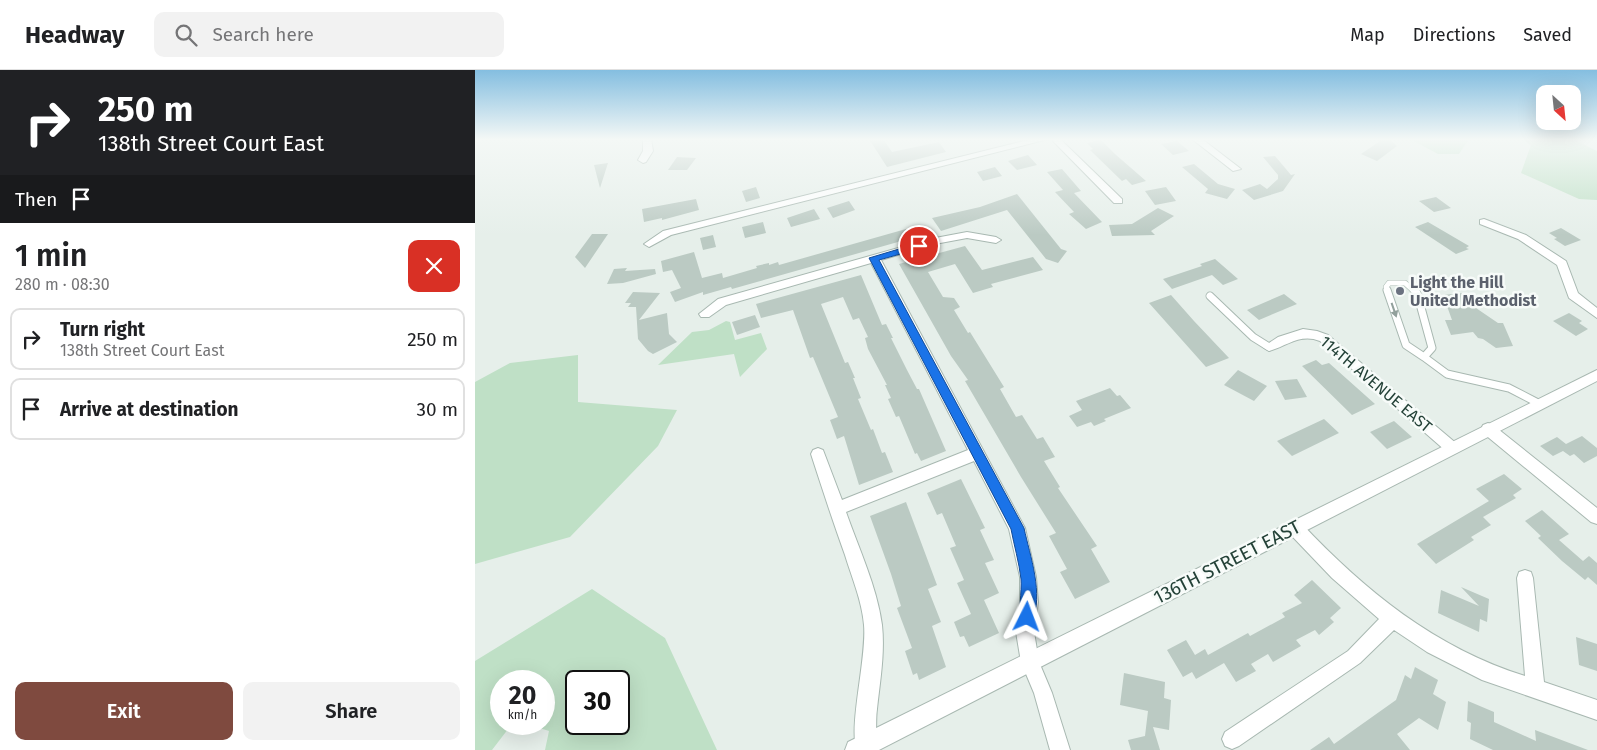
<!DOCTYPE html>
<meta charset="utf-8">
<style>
:root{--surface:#fff;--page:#f2f2f2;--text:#202124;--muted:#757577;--line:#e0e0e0;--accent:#7f4a3f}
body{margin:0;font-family:"Fira Sans",sans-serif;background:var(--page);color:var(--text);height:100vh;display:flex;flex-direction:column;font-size:19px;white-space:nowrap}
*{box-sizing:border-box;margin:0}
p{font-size:16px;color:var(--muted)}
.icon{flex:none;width:28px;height:28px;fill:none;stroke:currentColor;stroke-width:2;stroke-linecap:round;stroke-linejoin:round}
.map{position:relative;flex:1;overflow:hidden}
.side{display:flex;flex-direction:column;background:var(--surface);width:475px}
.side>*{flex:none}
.top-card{background:#202124;color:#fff;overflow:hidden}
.needle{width:32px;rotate:153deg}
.fabs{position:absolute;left:1061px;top:15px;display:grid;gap:10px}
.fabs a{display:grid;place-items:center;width:45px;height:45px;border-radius:10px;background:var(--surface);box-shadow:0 5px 20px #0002;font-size:25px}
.speed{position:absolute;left:15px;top:600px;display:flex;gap:10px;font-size:25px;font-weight:700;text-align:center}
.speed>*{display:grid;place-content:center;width:65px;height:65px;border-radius:50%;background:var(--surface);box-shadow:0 5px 20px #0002;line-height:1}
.speed small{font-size:12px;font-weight:400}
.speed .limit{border:2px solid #111;border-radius:8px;background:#fff;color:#111}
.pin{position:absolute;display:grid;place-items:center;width:42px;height:42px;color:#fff;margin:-21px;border:2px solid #fff;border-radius:50%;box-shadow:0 1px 5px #0007}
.me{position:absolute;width:55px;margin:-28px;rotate:3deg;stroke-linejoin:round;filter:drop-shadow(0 0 4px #0008)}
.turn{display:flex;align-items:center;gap:18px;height:105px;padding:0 15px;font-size:22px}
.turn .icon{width:65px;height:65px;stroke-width:2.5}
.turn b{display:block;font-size:35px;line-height:42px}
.then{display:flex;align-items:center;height:48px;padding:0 15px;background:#0003;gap:10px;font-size:19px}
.round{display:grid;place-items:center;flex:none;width:52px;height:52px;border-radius:10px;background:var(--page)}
.summary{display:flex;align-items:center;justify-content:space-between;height:85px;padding:0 15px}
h1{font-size:30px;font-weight:600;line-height:38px}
.cta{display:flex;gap:10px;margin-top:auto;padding:10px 15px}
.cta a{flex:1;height:58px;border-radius:10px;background:var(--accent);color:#fff;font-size:20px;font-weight:600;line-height:58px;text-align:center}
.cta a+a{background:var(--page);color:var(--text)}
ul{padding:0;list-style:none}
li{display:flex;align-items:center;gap:15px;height:62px;margin:0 10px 8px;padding:0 5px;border:2px solid var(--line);border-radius:10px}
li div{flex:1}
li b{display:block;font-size:19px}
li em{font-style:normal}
header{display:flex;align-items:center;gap:30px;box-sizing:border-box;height:70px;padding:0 25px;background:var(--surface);border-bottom:1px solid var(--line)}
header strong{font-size:24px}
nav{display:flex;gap:28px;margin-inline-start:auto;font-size:18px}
.search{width:350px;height:45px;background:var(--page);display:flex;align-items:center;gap:12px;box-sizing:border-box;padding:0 18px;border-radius:10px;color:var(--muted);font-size:19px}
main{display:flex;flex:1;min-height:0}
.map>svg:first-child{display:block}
</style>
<header>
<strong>Headway</strong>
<div class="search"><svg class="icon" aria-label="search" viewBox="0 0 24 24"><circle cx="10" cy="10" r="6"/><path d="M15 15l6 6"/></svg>Search here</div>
<nav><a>Map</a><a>Directions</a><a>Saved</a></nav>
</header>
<main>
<section class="side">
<div class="top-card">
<div class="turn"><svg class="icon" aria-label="right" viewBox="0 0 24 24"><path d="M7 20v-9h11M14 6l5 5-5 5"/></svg><div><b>250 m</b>138th Street Court East</div></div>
<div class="then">Then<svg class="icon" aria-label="arrive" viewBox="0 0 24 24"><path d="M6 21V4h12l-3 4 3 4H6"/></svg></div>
</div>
<div class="summary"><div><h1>1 min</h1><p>280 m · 08:30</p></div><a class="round" style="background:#d93025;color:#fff"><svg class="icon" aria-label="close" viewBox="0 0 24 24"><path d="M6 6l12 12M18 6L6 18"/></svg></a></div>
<ul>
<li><svg class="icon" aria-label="right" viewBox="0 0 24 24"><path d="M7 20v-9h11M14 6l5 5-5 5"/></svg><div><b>Turn right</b><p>138th Street Court East</p></div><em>250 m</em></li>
<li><svg class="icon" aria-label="arrive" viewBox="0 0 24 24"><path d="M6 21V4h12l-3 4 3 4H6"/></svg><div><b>Arrive at destination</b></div><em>30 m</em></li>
</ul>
<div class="cta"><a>Exit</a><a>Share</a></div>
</section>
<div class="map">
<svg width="1122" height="680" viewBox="0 0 1122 680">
<rect width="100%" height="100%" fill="#e6efea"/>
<path fill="#bfe0c6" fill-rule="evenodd" d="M 935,69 L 994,69 L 984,84 L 963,84 Z
M 1048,69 L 1098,69 L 1122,81 L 1122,130 L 1104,129 L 1046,103 L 1056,75 Z
M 251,251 L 255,252 L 260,270 L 286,263 L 292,279 L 265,307 L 259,284 L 183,295 L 217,262 L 234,260 Z
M 103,285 L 103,332 L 202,340 L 183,376 L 95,467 L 0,494 L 0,312 L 35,293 Z
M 117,519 L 190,568 L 242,680 L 70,680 L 74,661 L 52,654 L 69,654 L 69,611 L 26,611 L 26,654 L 37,654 L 17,680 L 0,680 L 0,591 ZM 101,611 L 144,611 L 144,654 L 101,654 Z"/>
<path fill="#bbcac3" d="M 394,69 L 408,69 L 417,82 L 464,72 L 471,82 L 412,97 Z
M 908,69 L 914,69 L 922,76 L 902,91 L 886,84 Z
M 626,70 L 640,84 L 671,111 L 657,115 L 651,109 L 647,111 L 615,80 L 618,79 L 612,73 Z
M 702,71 L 714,81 L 698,85 L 686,74 Z
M 553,85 L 562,95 L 542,100 L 533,91 Z
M 800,86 L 816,105 L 820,104 L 808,121 L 779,130 L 767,120 L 785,114 L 792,119 L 803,109 L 803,105 L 788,87 Z
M 202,87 L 221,88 L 212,100 L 193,100 Z
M 133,93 L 125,118 L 119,95 Z
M 719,94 L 743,114 L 760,119 L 752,129 L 730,123 L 733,119 L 707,97 Z
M 520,97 L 527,106 L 508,111 L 502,102 Z
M 587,99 L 606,121 L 599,123 L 627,152 L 611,159 L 594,144 L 599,142 L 580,122 L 588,120 L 572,102 Z
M 281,117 L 285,128 L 271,132 L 267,121 Z
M 691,117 L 701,131 L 680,135 L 670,121 Z
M 542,124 L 586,179 L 592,181 L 583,193 L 571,189 L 532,140 L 466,161 L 457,148 L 505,137 Z
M 961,127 L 976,138 L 959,142 L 944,131 Z
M 221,129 L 224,140 L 187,150 L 187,148 L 169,152 L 167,139 Z
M 374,131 L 380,140 L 358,148 L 352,138 Z
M 683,138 L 699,146 L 676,161 L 680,165 L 637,166 L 634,155 L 657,154 Z
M 339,139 L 345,149 L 316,157 L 312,148 Z
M 288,152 L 291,163 L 270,168 L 267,157 Z
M 953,152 L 994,176 L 991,178 L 994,179 L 981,184 L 940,157 Z
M 1086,158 L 1106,170 L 1090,176 L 1079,169 L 1082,168 L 1074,163 Z
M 431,159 L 437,168 L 257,219 L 256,217 L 228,225 L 228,222 L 200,232 L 195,222 L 206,218 L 197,200 L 188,202 L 186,191 L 219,182 L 227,208 L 247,203 L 248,208 L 282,198 L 281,196 L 294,193 L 294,195 L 303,192 L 304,195 Z
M 117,164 L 133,164 L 110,198 L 100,187 Z
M 238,165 L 241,177 L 228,180 L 225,168 Z
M 490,176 L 507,200 L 558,187 L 568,200 L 516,214 L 518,217 L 498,223 L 480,194 L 453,202 L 468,227 L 479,228 L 485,237 L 479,240 L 493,263 L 495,262 L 529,317 L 525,319 L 541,347 L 547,345 L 562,369 L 568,367 L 580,387 L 569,391 L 585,417 L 583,418 L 622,476 L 616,479 L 635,512 L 600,529 L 585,502 L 592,499 L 574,466 L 581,463 L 546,407 L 490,311 L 493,310 L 476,286 L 424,194 Z
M 740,189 L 763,209 L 748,215 L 737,205 L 697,219 L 688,209 L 727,196 L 725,194 Z
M 152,198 L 150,201 L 180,199 L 181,204 L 148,213 L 132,214 L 139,199 Z
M 386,205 L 407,255 L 411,254 L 418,268 L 416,268 L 432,300 L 442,319 L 444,319 L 471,381 L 446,391 L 442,383 L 440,384 L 424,346 L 421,347 L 413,329 L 416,328 L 410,315 L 412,315 L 393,279 L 390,268 L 393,267 L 384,248 L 378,250 L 368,227 L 346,234 L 370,293 L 373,292 L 380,308 L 378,308 L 386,328 L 383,329 L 396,360 L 398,359 L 407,383 L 410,382 L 418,402 L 384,415 L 369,366 L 362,369 L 355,350 L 363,347 L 338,287 L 335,288 L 318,240 L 286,248 L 281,234 Z
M 158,222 L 185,223 L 164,250 L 192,243 L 194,264 L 202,272 L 178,284 L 173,281 L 163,269 L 161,237 L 153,237 L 156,233 L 150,233 Z
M 987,223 L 998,236 L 1023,253 L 1028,253 L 1038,276 L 1021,278 L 1008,269 L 1003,268 L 998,262 L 976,265 L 970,250 L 977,250 L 968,225 Z
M 809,224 L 822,234 L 784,250 L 772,240 Z
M 696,225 L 719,251 L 754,288 L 731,297 L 674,233 Z
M 1094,243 L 1107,251 L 1104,253 L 1113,259 L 1101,266 L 1078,251 Z
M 280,245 L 285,257 L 262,265 L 257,252 Z
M 841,290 L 847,295 L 854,293 L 900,334 L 877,345 L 827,296 Z
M 763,300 L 792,316 L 779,331 L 749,315 Z
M 822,309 L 832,327 L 810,330 L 800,311 Z
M 635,318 L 642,326 L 645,325 L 656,338 L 629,349 L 631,351 L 619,356 L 616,352 L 602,357 L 594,346 L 607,340 L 601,331 Z
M 849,349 L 864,363 L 817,386 L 802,371 Z
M 919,351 L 937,367 L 912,379 L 895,362 Z
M 1107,366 L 1122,378 L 1122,386 L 1109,393 L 1099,384 L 1095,386 L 1088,381 L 1078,386 L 1065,376 L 1082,367 L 1091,374 Z
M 1029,404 L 1047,419 L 1038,425 L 1041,428 L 1008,447 L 1016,455 L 996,467 L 999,470 L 961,494 L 942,474 L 1014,431 L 1001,419 Z
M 486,409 L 510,458 L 505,460 L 519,490 L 510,493 L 524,523 L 509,530 L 524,563 L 494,577 L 489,566 L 485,567 L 479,552 L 496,544 L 482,513 L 489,510 L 475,478 L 481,476 L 467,443 L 462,445 L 452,423 Z
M 431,432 L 462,515 L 453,519 L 466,552 L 457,556 L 471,597 L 444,610 L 442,603 L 438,605 L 430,581 L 437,578 L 422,538 L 426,536 L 416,504 L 395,446 Z
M 1067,440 L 1094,464 L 1084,470 L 1108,491 L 1114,486 L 1122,493 L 1122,515 L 1113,507 L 1110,510 L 1087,491 L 1063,468 L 1066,466 L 1050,451 Z
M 837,510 L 866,538 L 855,548 L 859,552 L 844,565 L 840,560 L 821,570 L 826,576 L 798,592 L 793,584 L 776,594 L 781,601 L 761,612 L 749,593 L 721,609 L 717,602 L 708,607 L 692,580 L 711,570 L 720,585 L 730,579 L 733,585 L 773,563 L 775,566 L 810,547 L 807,543 L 827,533 L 819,525 Z
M 986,517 L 1014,529 L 1012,552 L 1005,549 L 1004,562 L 963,543 L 966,520 L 1004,536 Z
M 1101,567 L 1122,574 L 1122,601 L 1104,595 Z
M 940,597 L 963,610 L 958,624 L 971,632 L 963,660 L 944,648 L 922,664 L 935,680 L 835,680 L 854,667 L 859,674 L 921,630 L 930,605 L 936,609 Z
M 649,603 L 690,612 L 689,628 L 696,630 L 694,660 L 678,657 L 685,680 L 656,680 L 653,670 L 670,666 L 673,641 L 645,635 Z
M 993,631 L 1019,642 L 1019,652 L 1061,671 L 1060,660 L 1113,680 L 1018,680 L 995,669 L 996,653 L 992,651 Z"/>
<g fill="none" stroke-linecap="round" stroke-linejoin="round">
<g stroke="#a8b8b1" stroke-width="6">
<path id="service-far1" d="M 913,222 L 911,217 L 914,213 L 930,213 L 940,222"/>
</g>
<g stroke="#a8b8b1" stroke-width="9">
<path id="service" d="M 912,220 L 931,275 L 949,287
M 939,220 L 942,223 L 957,278 L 949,287
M 735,226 L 778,267 L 794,277
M 949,287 L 972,304 L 1034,318 L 1065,334"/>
</g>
<g stroke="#a8b8b1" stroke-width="2">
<path id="minor" d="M 168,69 L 176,69 L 178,81 L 171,92 L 168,93 L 163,90 L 168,81 Z
M 557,69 L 573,69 L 196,165 L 174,177 L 169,174 L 188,161 Z
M 576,69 L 585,69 L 647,129 L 647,133 L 639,133 Z
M 717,69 L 727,69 L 766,99 L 758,101 Z
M 1009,149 L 1051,165 L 1091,191 L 1103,223 L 1122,238 L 1122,248 L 1094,228 L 1082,195 L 1043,169 L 1005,154 L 1005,150 Z
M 492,162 L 521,167 L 526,170 L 521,173 L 492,168 L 460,174 L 406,190 L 550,458 L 561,507 L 563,532 L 559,562 L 564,592 L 577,623 L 595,680 L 575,680 L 559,623 L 546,592 L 541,562 L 545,532 L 545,507 L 534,459 L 499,391 L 371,442 C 384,479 402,517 407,555 C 410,583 405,611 402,639 C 400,652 403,668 398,680 L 382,680 C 373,658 392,587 389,555 C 387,531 377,508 370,485 C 358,452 347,418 336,384 L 338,380 L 343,378 L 348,380 L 367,430 L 493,380 L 396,193 L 251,235 L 234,247 L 226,247 L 224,244 L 243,229 L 455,169 Z
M 828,259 L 842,261 L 853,265 L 982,374 L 984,378 L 982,382 L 977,384 L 972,382 L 845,271 C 825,263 812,276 794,281 L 788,277 L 803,267 Z
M 1013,353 L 1018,355 L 1122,438 L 1122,454 L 1116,452 L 1008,363 L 1006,359 L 1008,355 Z
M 820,451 L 826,453 C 889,520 960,578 1050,606 L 1042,508 L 1044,502 L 1050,500 L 1056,502 L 1058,508 L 1069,612 L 1122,630 L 1122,650 L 1007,610 L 952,582 L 919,560 L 885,593 L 764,676 L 757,679 L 750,676 L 747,669 L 750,662 L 873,581 L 904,549 L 857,508 L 814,463 L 812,458 L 814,453 Z"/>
</g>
<g stroke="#a8b8b1" stroke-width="2">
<path id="tertiary" d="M 1122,300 L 1122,311 L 404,680 L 370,680 L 373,672 Z"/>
</g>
<use href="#service-far1" stroke="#fff" stroke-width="5"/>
<use href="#service" stroke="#fff" stroke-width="7"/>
<use href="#minor" fill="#fff" fill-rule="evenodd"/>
<use href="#tertiary" fill="#fff" fill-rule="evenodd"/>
</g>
<defs><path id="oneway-solid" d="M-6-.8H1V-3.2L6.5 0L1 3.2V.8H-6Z" transform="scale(1.25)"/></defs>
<use fill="#92a09c" href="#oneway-solid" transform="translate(919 240) rotate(71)"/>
<linearGradient id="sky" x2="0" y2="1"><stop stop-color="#84bee0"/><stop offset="0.42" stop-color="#f4f8f6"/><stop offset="1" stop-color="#f4f8f6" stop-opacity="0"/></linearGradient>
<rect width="1122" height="165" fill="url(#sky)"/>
<path fill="#1a73e8" stroke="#114b97" d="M 444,173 L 448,176 L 447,178 L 404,190 L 549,458 C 555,486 569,524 557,552 L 552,554 L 547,552 C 543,542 547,521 546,509 C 544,492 539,475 536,459 L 394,188 Z"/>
<circle fill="#6b7280" stroke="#f7fbf9" stroke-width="2" cx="925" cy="221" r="5"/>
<g text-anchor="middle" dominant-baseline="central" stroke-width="5" stroke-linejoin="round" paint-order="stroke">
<g font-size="16" font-weight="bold" fill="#5b616d" stroke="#f7fbf9" text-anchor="start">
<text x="935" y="212">Light the Hill<tspan x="935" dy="18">United Methodist</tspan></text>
</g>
<g font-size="16" fill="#244238" stroke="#f7fbf9">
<text transform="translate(901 314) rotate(40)">114TH AVENUE EAST</text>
</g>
<g font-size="19" fill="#244238" stroke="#f7fbf9">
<text transform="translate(752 492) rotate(-27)">136TH STREET EAST</text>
</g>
</g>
</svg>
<div class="fabs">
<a><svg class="needle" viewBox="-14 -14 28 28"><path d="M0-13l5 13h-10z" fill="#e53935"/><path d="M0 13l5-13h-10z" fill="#757577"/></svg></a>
</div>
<div class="speed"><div>20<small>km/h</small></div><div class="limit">30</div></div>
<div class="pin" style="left:444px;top:176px;background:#d93025"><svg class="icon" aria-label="arrive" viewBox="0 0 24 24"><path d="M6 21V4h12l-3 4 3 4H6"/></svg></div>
<svg class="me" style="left:552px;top:547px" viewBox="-20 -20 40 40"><path d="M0-17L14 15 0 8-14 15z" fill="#1a73e8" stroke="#fff" stroke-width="4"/></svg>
</div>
</main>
